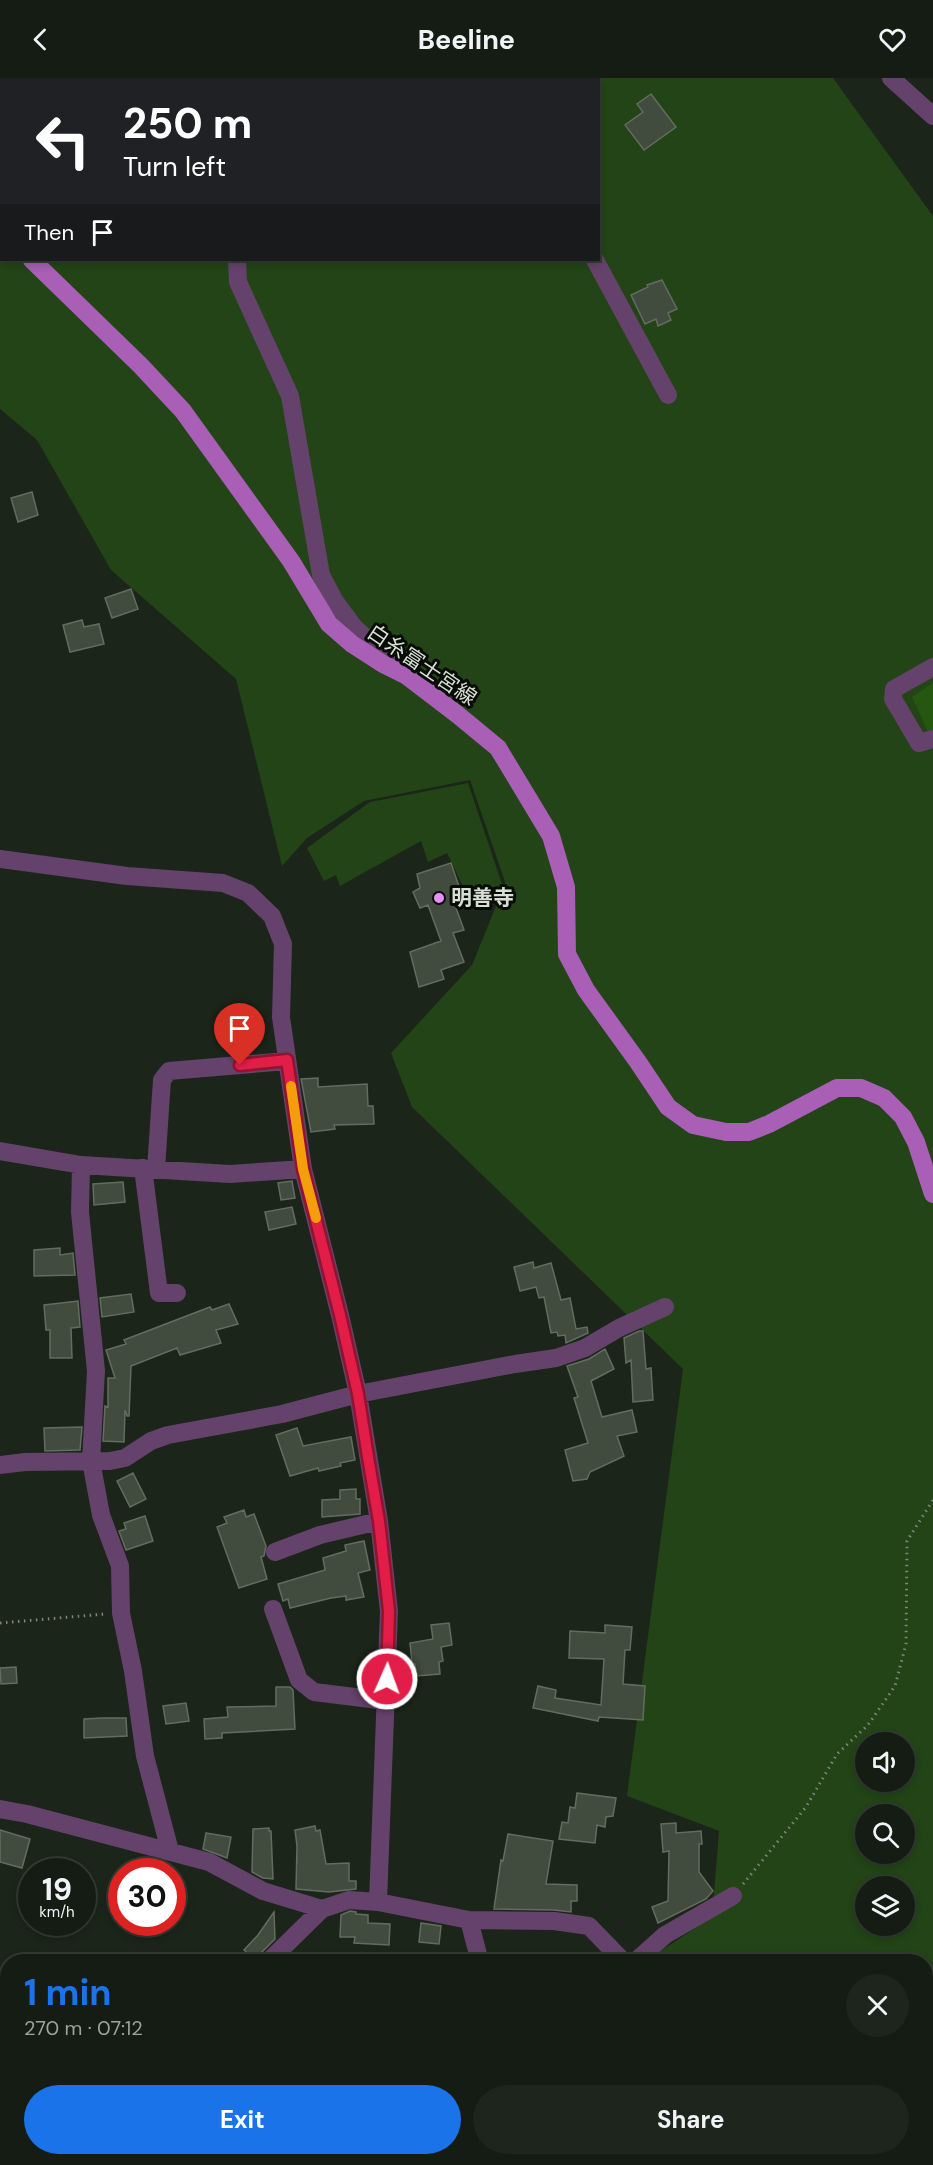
<!DOCTYPE html>
<meta charset="utf-8">
<style>
:root{--surface:#141c13;--page:#1d251c;--text:#f1f3f6;--muted:#9da1a0;--line:#333a33;--accent:#1a73e8}
body{margin:0;font-family:"DM Sans","Noto Sans JP",sans-serif;background:var(--page);color:var(--text);height:100vh;display:flex;flex-direction:column;font-size:22px;white-space:nowrap}
*{box-sizing:border-box;margin:0}
p{font-size:20px;color:var(--muted)}
.icon{flex:none;width:33px;height:33px;fill:none;stroke:currentColor;stroke-width:2;stroke-linecap:round;stroke-linejoin:round}
.map{position:relative;flex:1;overflow:hidden}
.panel{position:absolute;left:0px;top:1876px;width:933px;height:212px;display:flex;flex-direction:column;background:var(--surface);border-radius:24px 24px 0 0;box-shadow:0 3px 9px #0003,0 0 0 2px var(--line)}
.panel>*{flex:none}
.guide{position:absolute;left:0px;top:0px;width:600px;height:183px;box-shadow:0 3px 9px #0003,0 0 0 2px var(--line);background:#202124;color:#fff;overflow:hidden}
.fabs{position:absolute;left:855px;top:1654px;display:grid;gap:12px}
.fabs a{display:grid;place-items:center;width:60px;height:60px;border-radius:50%;background:var(--surface);box-shadow:0 3px 9px #0003,0 0 0 2px var(--line);font-size:30px}
.speed{position:absolute;left:18px;top:1780px;display:flex;gap:12px;font-size:30px;font-weight:700;text-align:center}
.speed>*{display:grid;place-content:center;width:78px;height:78px;border-radius:50%;background:var(--surface);box-shadow:0 3px 9px #0003,0 0 0 2px var(--line);line-height:1}
.speed small{font-size:15px;font-weight:400}
.speed .limit{border:9px solid #d22;background:#fff;color:#111}
.pin{position:absolute;display:grid;place-items:center;width:51px;height:51px;color:#fff;margin:-62px -26px;border-radius:50% 50% 50% 0;rotate:-45deg;box-shadow:0 0 6px #0007}
.pin .icon{rotate:45deg}
.me{position:absolute;width:66px;margin:-33px;rotate:2deg;stroke-linejoin:round;filter:drop-shadow(0 0 4px #0008)}
.turn{display:flex;align-items:center;gap:21px;height:126px;padding:0 24px;font-size:27px}
.turn .icon{width:78px;height:78px;stroke-width:2.5}
.turn b{display:block;font-size:42px;line-height:51px}
.then{display:flex;align-items:center;height:57px;padding:0 24px;background:#0003;gap:12px;font-size:22px}
.round{display:grid;place-items:center;flex:none;width:63px;height:63px;border-radius:32px;background:var(--page)}
.summary{display:flex;align-items:center;justify-content:space-between;height:102px;padding:0 24px}
h1{font-size:36px;font-weight:700;line-height:45px;color:var(--accent)}
.cta{display:flex;gap:12px;margin-top:auto;padding:12px 24px}
.cta a{flex:1;height:69px;border-radius:36px;background:var(--accent);color:#fff;font-size:24px;font-weight:700;line-height:69px;text-align:center}
.cta a+a{background:var(--page);color:var(--text)}
header{display:flex;justify-content:space-between;align-items:center;height:78px;padding:0 24px;background:var(--surface);font-size:27px;font-weight:700}
.map>svg:first-child{display:block}
</style>
<header><svg class="icon" aria-label="back" viewBox="0 0 24 24"><path d="M15 5l-7 7 7 7"/></svg>Beeline<svg class="icon" aria-label="heart" viewBox="0 0 24 24"><path d="M12 20l-8-8c-3-5 5-10 8-4 3-6 11-1 8 4z"/></svg></header>
<div class="map">
<svg width="933" height="2087" viewBox="0 0 933 2087">
<rect width="100%" height="100%" fill="#1b2519"/>
<path fill="#224416" fill-rule="evenodd" d="M 0,0 L 833,0 L 933,138 L 933,2087 L 594,2087 L 597,2080 L 926,2080 L 926,1884 L 644,1884 L 712,1839 L 719,1753 L 627,1718 L 683,1291 L 412,1029 L 391,975 L 472,887 L 503,811 L 469,821 L 447,775 L 428,784 L 421,763 L 340,808 L 336,797 L 324,803 L 307,770 L 370,724 L 468,705 L 503,809 L 505,804 L 470,702 L 364,723 L 307,760 L 282,788 L 236,601 L 111,492 L 37,362 L 0,331 ZM 2,2 L 598,2 L 598,182 L 2,182 ZM 866,1665 L 904,1665 L 904,1704 L 866,1704 ZM 866,1737 L 904,1737 L 904,1776 L 866,1776 ZM 866,1809 L 904,1809 L 904,1848 L 866,1848 Z"/>
<path fill="#255710" d="M 933,605 L 933,652 L 928,654 L 912,619 Z"/>
<path fill="#414b3e" stroke="#626d5f" stroke-width="1.5" d="M 651,16 L 676,49 L 644,72 L 625,47 L 643,34 L 637,26 Z
M 662,202 L 677,231 L 668,235 L 671,242 L 658,248 L 656,241 L 645,246 L 631,217 L 648,209 L 647,207 Z
M 32,414 L 38,437 L 18,444 L 11,420 Z
M 131,511 L 138,531 L 112,540 L 105,520 Z
M 82,542 L 84,549 L 99,546 L 104,566 L 70,574 L 63,547 Z
M 451,785 L 465,826 L 456,830 L 464,852 L 453,855 L 464,884 L 441,892 L 444,901 L 419,909 L 410,874 L 441,863 L 428,827 L 420,830 L 413,814 L 420,810 L 417,796 Z
M 318,1000 L 318,1009 L 367,1006 L 368,1028 L 373,1028 L 374,1046 L 334,1047 L 335,1051 L 311,1054 L 301,1001 Z
M 292,1103 L 295,1120 L 281,1122 L 278,1105 Z
M 123,1104 L 125,1124 L 94,1127 L 93,1106 Z
M 292,1129 L 296,1146 L 269,1152 L 265,1134 Z
M 60,1170 L 60,1177 L 73,1175 L 75,1197 L 34,1198 L 34,1172 Z
M 533,1184 L 534,1190 L 551,1185 L 561,1222 L 570,1220 L 576,1251 L 587,1249 L 588,1255 L 566,1265 L 565,1257 L 558,1258 L 557,1254 L 551,1255 L 544,1219 L 539,1220 L 536,1209 L 520,1213 L 514,1189 Z
M 131,1216 L 134,1234 L 102,1239 L 100,1220 Z
M 78,1223 L 80,1249 L 71,1250 L 72,1280 L 50,1280 L 50,1252 L 46,1252 L 44,1227 Z
M 229,1226 L 238,1246 L 216,1252 L 221,1265 L 180,1277 L 177,1270 L 131,1288 L 129,1338 L 127,1338 L 125,1332 L 124,1364 L 103,1363 L 105,1328 L 108,1329 L 108,1300 L 115,1300 L 106,1272 L 126,1266 L 124,1262 L 210,1229 L 212,1232 Z
M 639,1253 L 643,1253 L 646,1291 L 651,1290 L 653,1322 L 633,1324 L 631,1282 L 626,1285 L 624,1260 Z
M 605,1271 L 614,1291 L 591,1303 L 602,1339 L 632,1332 L 637,1354 L 617,1358 L 624,1378 L 590,1394 L 587,1401 L 573,1403 L 565,1372 L 588,1365 L 574,1320 L 578,1319 L 567,1288 L 589,1281 Z
M 82,1349 L 80,1372 L 45,1373 L 44,1350 Z
M 297,1350 L 303,1368 L 351,1359 L 355,1382 L 340,1385 L 341,1388 L 319,1393 L 318,1390 L 290,1398 L 276,1357 Z
M 133,1395 L 146,1421 L 130,1429 L 117,1403 Z
M 356,1411 L 356,1421 L 360,1421 L 360,1436 L 322,1439 L 322,1422 L 340,1421 L 340,1412 Z
M 244,1432 L 246,1439 L 254,1436 L 266,1468 L 264,1478 L 261,1479 L 267,1501 L 239,1510 L 217,1449 L 227,1445 L 224,1439 Z
M 145,1438 L 153,1463 L 126,1472 L 119,1453 L 126,1451 L 124,1445 Z
M 364,1463 L 370,1492 L 358,1495 L 364,1519 L 346,1522 L 346,1518 L 331,1520 L 290,1530 L 288,1521 L 283,1523 L 278,1506 L 325,1492 L 323,1480 L 346,1473 L 345,1467 Z
M 449,1545 L 452,1567 L 441,1569 L 443,1583 L 439,1584 L 440,1596 L 416,1598 L 415,1586 L 412,1586 L 410,1565 L 433,1561 L 431,1547 Z
M 605,1547 L 632,1549 L 630,1572 L 625,1572 L 623,1606 L 645,1608 L 643,1642 L 599,1639 L 598,1643 L 533,1630 L 538,1608 L 556,1612 L 555,1620 L 601,1627 L 604,1581 L 569,1580 L 570,1553 L 605,1555 Z
M 16,1589 L 17,1605 L 1,1606 L 0,1590 Z
M 276,1609 L 290,1609 L 293,1612 L 295,1651 L 222,1655 L 222,1660 L 205,1661 L 204,1641 L 228,1639 L 227,1629 L 276,1628 Z
M 186,1625 L 189,1643 L 166,1646 L 163,1628 Z
M 102,1640 L 126,1640 L 127,1658 L 84,1660 L 84,1641 Z
M 577,1715 L 616,1720 L 613,1738 L 606,1739 L 605,1749 L 597,1747 L 595,1765 L 559,1761 L 562,1744 L 568,1745 L 570,1729 L 575,1730 Z
M 676,1745 L 676,1755 L 701,1753 L 702,1766 L 699,1766 L 699,1794 L 713,1813 L 706,1821 L 658,1845 L 652,1829 L 668,1823 L 669,1773 L 663,1774 L 661,1746 Z
M 315,1748 L 316,1753 L 320,1752 L 326,1786 L 349,1785 L 349,1803 L 356,1803 L 356,1811 L 329,1814 L 296,1811 L 297,1768 L 295,1752 Z
M 269,1750 L 269,1753 L 271,1753 L 273,1801 L 263,1800 L 252,1794 L 253,1751 Z
M 0,1752 L 30,1761 L 22,1790 L 0,1784 Z
M 206,1755 L 231,1759 L 227,1780 L 203,1771 Z
M 508,1756 L 553,1763 L 546,1806 L 577,1807 L 577,1823 L 571,1823 L 571,1834 L 554,1832 L 494,1831 L 501,1782 L 503,1783 Z
M 350,1833 L 356,1834 L 356,1836 L 368,1837 L 368,1845 L 390,1846 L 389,1867 L 354,1865 L 355,1859 L 340,1859 L 341,1837 Z
M 274,1834 L 275,1861 L 260,1876 L 257,1884 L 244,1872 L 258,1857 Z
M 421,1845 L 441,1848 L 439,1866 L 419,1864 Z"/>
<g fill="none" stroke-linecap="round" stroke-linejoin="round">
<path stroke="#7f877d" stroke-width="3" stroke-dasharray="1.5 4.5" stroke-linecap="butt" d="M 0,1545 L 105,1536
M 743,1806 L 806,1729 L 837,1676 L 868,1647 L 895,1608 L 906,1566 L 907,1463 L 933,1422"/>
<path stroke="#65426b" stroke-width="18" d="M 282,0 L 282,2
M 521,0 L 521,2
M 891,0 L 933,38
M 237,182 L 238,204 L 290,318 L 321,497 L 334,522 L 354,549 L 397,589
M 595,182 L 668,317
M 933,589 L 894,611 L 893,621 L 919,665 L 933,661
M 0,781 L 127,798 L 223,805 L 248,815 L 272,838 L 283,866 L 281,939 L 303,1091 L 340,1237 L 358,1316 L 379,1443 L 389,1533 L 378,1824
M 0,1073 L 81,1087 L 230,1096 L 303,1091
M 81,1087 L 80,1134 L 96,1293 L 91,1383 L 101,1437 L 120,1488 L 121,1535 L 133,1593 L 145,1678 L 170,1773
M 143,1090 L 159,1215 L 177,1215
M 156,1091 L 162,1002 L 169,993 L 287,983
M 0,1387 L 25,1384 L 110,1383 L 125,1380 L 151,1363 L 168,1357 L 282,1336 L 358,1316 L 515,1286 L 556,1280 L 585,1270 L 619,1250 L 665,1229
M 275,1474 L 320,1457 L 379,1443
M 273,1531 L 299,1602 L 314,1614 L 387,1623
M 0,1731 L 27,1736 L 209,1784 L 263,1813 L 322,1831
M 469,1842 L 480,1884
M 268,1884 L 322,1831 L 349,1822 L 378,1824 L 469,1842 L 554,1843 L 589,1848 L 622,1882 L 628,1884
M 635,1884 L 665,1857 L 733,1818
M 0,1986 L 8,2011
M 0,2078 L 8,2073
M 405,2087 L 407,2080"/>
<path stroke="#a85fb5" stroke-width="18" d="M 0,129 L 2,132
M 32,182 L 141,288 L 183,333 L 291,483 L 329,546 L 352,566 L 383,586 L 407,598 L 458,637 L 498,670 L 551,758 L 566,809 L 567,876 L 586,912 L 638,984 L 668,1029 L 693,1047 L 726,1054 L 749,1054 L 769,1046 L 837,1010 L 861,1010 L 884,1020 L 903,1039 L 916,1064 L 933,1116"/>
</g>
<g fill="none" stroke-linecap="round" stroke-linejoin="round">
<g stroke="#92132f" stroke-width="15">
<path id="route" d="M 240,987 L 287,982 L 303,1091 L 340,1237 L 358,1316 L 368,1379 L 379,1443 L 389,1533 L 387,1601"/>
</g>
<use href="#route" stroke="#e11d48" stroke-width="10"/>
<path stroke="#f59e0b" stroke-width="10" d="M 291,1008 L 303,1091 L 316,1140"/>
</g>
<circle fill="#eb8dfc" stroke="#080c07" stroke-width="2" cx="439" cy="820" r="6"/>
<g text-anchor="middle" dominant-baseline="central" stroke-width="6" stroke-linejoin="round" paint-order="stroke">
<g font-size="21" fill="#d9dfd7" stroke="#080c07">
<text transform="translate(422 587) rotate(34)">白糸富士宮線</text>
</g>
<g font-size="21" font-weight="bold" fill="#d9dfd7" stroke="#080c07" text-anchor="start">
<text x="451" y="820">明善寺</text>
</g>
</g>
</svg>
<div class="fabs">
<a><svg class="icon" aria-label="sound" viewBox="0 0 24 24"><path d="M4 9h4l5-4v14l-5-4H4zM17 9q2 3 0 6"/></svg></a>
<a><svg class="icon" aria-label="search" viewBox="0 0 24 24"><circle cx="10" cy="10" r="6"/><path d="M15 15l6 6"/></svg></a>
<a><svg class="icon" aria-label="layers" viewBox="0 0 24 24"><path d="M12 4l9 5-9 5-9-5zM3 14l9 5 9-5"/></svg></a>
</div>
<div class="speed"><div>19<small>km/h</small></div><div class="limit">30</div></div>
<div class="pin" style="left:240px;top:987px;background:#d93025"><svg class="icon" aria-label="arrive" viewBox="0 0 24 24"><path d="M6 21V4h12l-3 4 3 4H6"/></svg></div>
<svg class="me" style="left:387px;top:1601px" viewBox="-20 -20 40 40"><circle r="17" fill="#e11d48" stroke="#fff" stroke-width="3"/><path d="M0-11L8 9 0 5-8 9z" fill="#fff"/></svg>
<div class="guide">
<div class="turn"><svg class="icon" aria-label="left" viewBox="0 0 24 24"><path d="M17 20v-9H6M10 6l-5 5 5 5"/></svg><div><b>250 m</b>Turn left</div></div>
<div class="then">Then<svg class="icon" aria-label="arrive" viewBox="0 0 24 24"><path d="M6 21V4h12l-3 4 3 4H6"/></svg></div>
</div>
<section class="panel">
<div class="summary"><div><h1>1 min</h1><p>270 m · 07:12</p></div><a class="round"><svg class="icon" aria-label="close" viewBox="0 0 24 24"><path d="M6 6l12 12M18 6L6 18"/></svg></a></div>
<div class="cta"><a>Exit</a><a>Share</a></div>
</section>
</div>
